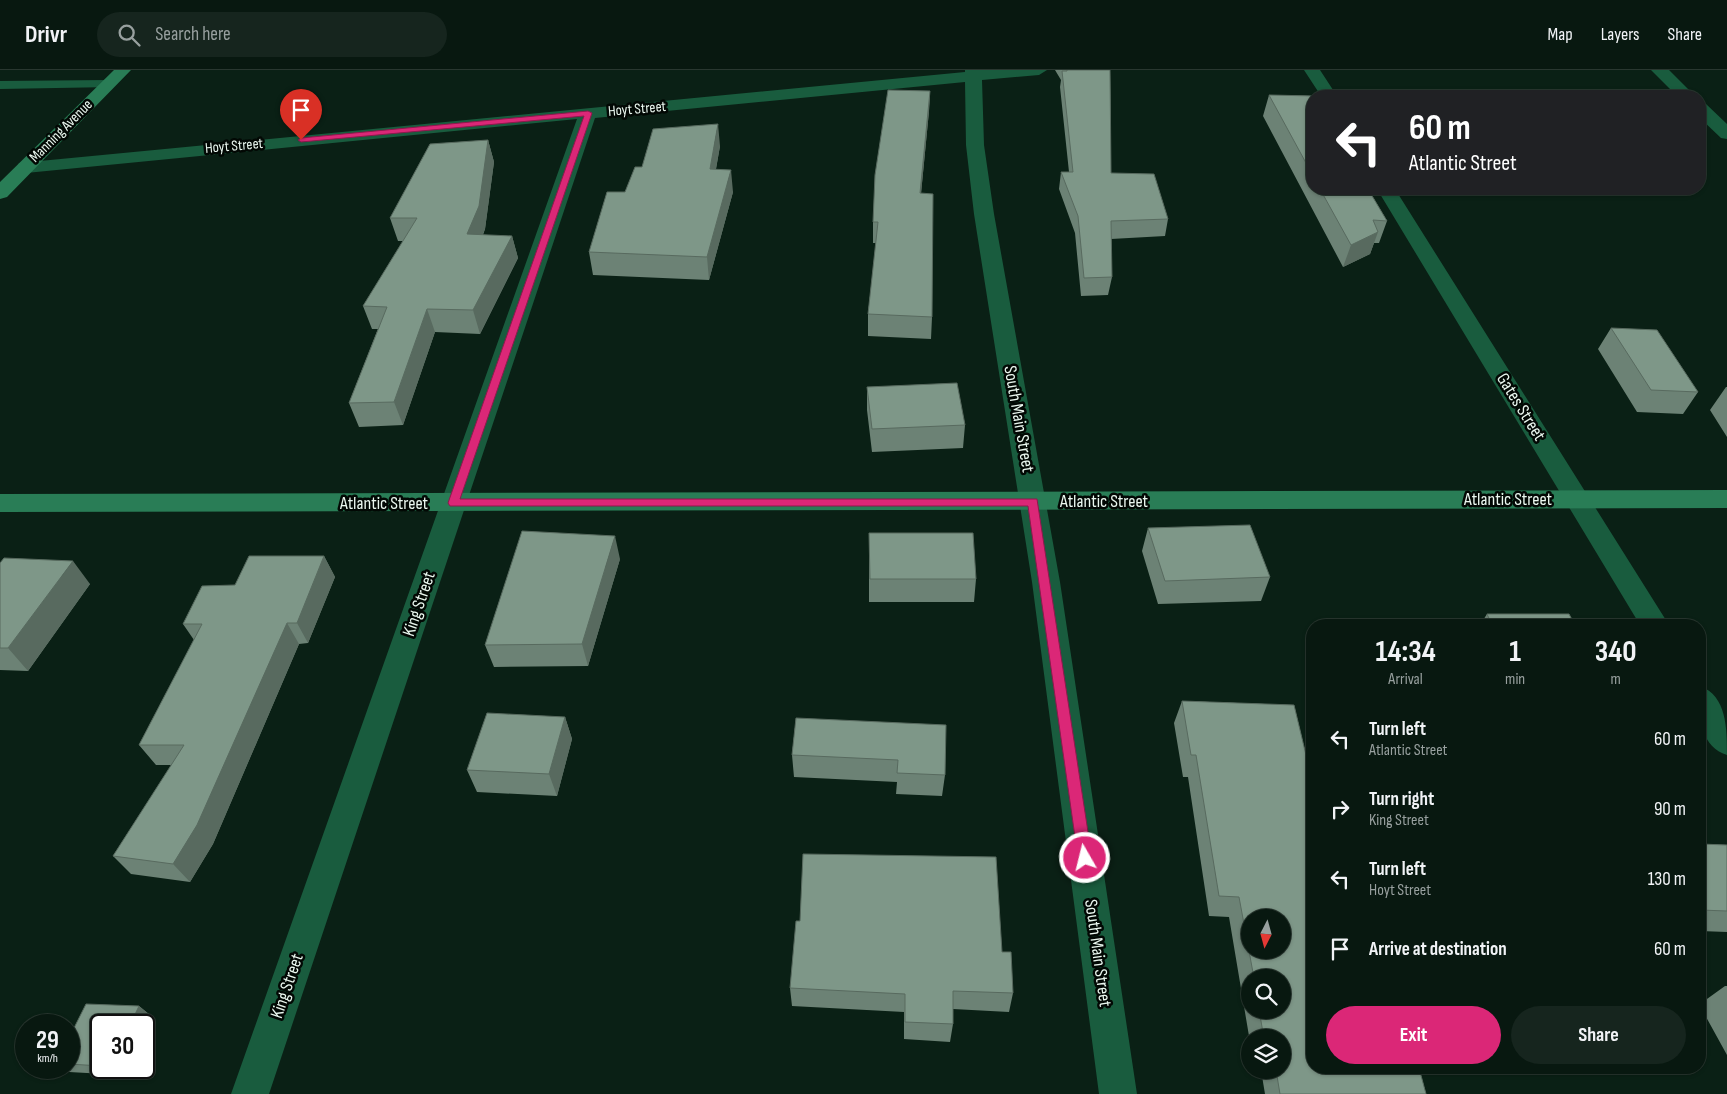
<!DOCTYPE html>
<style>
:root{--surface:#081810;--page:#16251e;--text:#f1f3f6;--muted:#98a09f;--line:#293730;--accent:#db2777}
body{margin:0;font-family:"Sofia Sans Condensed",sans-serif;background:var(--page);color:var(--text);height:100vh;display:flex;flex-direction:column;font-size:19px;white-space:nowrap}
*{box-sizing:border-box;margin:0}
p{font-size:16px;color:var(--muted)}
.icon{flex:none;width:28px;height:28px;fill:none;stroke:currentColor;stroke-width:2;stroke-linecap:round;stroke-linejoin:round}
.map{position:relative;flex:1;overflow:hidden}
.sheet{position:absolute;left:1306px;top:549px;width:400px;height:455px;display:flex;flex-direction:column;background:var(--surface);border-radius:20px;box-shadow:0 1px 4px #0004,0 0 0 1px var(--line)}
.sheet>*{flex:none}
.guide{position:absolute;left:1306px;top:20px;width:400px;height:105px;border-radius:20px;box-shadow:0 1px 4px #0004,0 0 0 1px var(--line);background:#202124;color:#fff;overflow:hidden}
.needle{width:32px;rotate:186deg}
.fabs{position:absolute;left:1241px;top:839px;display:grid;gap:10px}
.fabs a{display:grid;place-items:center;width:50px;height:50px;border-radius:50%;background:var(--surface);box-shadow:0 1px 4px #0004,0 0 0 1px var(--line);font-size:25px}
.speed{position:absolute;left:15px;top:944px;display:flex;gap:10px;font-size:25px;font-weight:700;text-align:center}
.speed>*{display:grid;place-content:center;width:65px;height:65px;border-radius:50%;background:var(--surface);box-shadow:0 1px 4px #0004,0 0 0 1px var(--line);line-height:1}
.speed small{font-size:12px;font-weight:400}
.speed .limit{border:2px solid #111;border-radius:8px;background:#fff;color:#111}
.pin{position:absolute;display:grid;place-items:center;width:42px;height:42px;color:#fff;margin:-51px -21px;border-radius:50% 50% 50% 0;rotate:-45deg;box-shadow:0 0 5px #0007}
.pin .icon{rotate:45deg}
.me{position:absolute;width:55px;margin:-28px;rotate:352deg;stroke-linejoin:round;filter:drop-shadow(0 0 4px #0008)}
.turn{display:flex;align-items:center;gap:18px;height:105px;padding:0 20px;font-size:22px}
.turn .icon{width:65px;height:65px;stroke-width:2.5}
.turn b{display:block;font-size:35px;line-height:42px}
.eta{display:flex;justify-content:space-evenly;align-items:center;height:85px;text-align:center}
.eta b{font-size:30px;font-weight:700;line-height:35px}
.button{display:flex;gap:10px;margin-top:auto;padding:10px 20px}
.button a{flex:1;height:58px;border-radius:30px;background:var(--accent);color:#fff;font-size:20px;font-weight:700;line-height:58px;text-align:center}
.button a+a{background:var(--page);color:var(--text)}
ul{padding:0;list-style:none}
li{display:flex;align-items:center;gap:15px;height:70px;padding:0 20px}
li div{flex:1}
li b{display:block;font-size:19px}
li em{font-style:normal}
header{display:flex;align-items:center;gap:30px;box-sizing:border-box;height:70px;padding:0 25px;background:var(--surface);border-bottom:1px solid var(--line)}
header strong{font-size:24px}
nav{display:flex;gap:28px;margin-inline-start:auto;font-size:18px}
.search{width:350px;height:45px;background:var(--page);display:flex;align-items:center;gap:12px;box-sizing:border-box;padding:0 18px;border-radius:28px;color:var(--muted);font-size:19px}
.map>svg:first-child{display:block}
</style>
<header>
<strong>Drivr</strong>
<div class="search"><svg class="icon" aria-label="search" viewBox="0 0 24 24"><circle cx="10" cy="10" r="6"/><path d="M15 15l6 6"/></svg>Search here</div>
<nav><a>Map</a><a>Layers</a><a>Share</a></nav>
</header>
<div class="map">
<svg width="1727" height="1024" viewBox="0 0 1727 1024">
<rect width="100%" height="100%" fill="#0a2015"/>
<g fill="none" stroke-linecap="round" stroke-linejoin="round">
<path fill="#195c3e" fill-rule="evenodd" d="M 108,10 L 113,11 L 115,14 L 113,17 L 0,19 L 0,11 Z"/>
<path fill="#195c3e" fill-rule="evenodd" d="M 965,0 L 1047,0 L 1039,5 L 982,10 L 984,75 L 994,144 L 1060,512 L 1137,1024 L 1099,1024 L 1032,512 L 974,144 L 966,75 L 965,12 L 595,48 L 269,1024 L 231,1024 L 577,49 L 26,103 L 19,101 L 17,97 L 19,93 L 965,2 Z
M 1304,0 L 1320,0 L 1337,26 L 1321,26 Z
M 1651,0 L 1669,0 L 1695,26 L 1677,26 Z
M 1700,33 L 1706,34 L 1727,54 L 1727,69 L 1721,68 L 1700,48 Z
M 1377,119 L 1395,119 L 1669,555 L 1640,555 Z
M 1700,616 C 1727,626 1727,659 1727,685 C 1697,675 1700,642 1700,616 Z"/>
<path fill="#297d56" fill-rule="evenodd" d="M 114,0 L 131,0 L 7,127 L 0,129 L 0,112 Z
M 1727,420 L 1727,438 L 0,442 L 0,424 Z"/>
</g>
<path fill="#6c8275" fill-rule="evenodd" d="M 1055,0 L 1110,0 L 1111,103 L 1168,149 L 1165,166 L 1111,169 L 1112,207 L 1108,225 L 1081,226 L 1075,163 L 1059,119 L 1061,102 L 1069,102 L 1060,17 L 1061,10 Z
M 930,21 L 929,41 L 921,123 L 932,247 L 931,269 L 868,266 L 868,244 L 876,173 L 873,173 L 873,152 Z
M 1269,25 L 1312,26 L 1312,119 L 1368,119 L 1387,151 L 1379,173 L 1374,173 L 1370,184 L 1343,197 L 1263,46 Z
M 488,70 L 494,92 L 485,159 L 483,165 L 512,166 L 518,188 L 480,264 L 435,262 L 403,355 L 359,357 L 349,333 L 378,259 L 372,259 L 363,236 L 404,171 L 398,171 L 390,148 Z
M 720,76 L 716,99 L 733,122 L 709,210 L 593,205 L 589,182 L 642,97 Z
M 1611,258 L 1698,322 L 1683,344 L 1637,342 L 1598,279 Z
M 867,317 L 965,355 L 963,378 L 872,382 L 867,340 Z
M 1726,317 L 1727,317 L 1727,367 L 1710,340 Z
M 1148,458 L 1270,507 L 1261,531 L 1158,534 L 1142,481 Z
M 869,463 L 976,509 L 974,532 L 869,532 Z
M 324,486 L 335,507 L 308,573 L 299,574 L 213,774 L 190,812 L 131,804 L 113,786 L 172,695 L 156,695 L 139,675 L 194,570 L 183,554 Z
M 620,489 L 588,596 L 494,597 L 485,575 Z
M 0,493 L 90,514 L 28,601 L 0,600 Z
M 1487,544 L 1575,555 L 1480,555 Z
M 1182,631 L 1294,635 L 1312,710 L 1312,998 L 1419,998 L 1426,1024 L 1265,1024 L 1261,1000 L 1282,1000 L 1282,968 L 1250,968 L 1250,972 L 1229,847 L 1209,846 L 1188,707 L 1183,707 L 1174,653 ZM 1250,848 L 1282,848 L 1282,880 L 1250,880 ZM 1250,908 L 1282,908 L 1282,940 L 1250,940 Z
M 565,647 L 572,669 L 557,726 L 477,722 L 467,700 Z
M 796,648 L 945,705 L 942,726 L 896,724 L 897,712 L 794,707 L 792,685 Z
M 1700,774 L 1727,775 L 1727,862 L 1700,861 Z
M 1002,882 L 1013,923 L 1009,942 L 953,939 L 953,954 L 950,972 L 904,969 L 904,942 L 792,936 L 790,918 Z
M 1725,916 L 1727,916 L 1727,985 L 1700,936 L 1700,934 Z
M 139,936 L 150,945 L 101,955 L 101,998 L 126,998 L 123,1005 L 69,1002 L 62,998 L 69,998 L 69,968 Z"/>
<path fill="#586a5f" d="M 930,21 L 929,41 L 919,145 L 920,123 Z
M 718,54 L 720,76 L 712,121 L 710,99 Z
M 488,70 L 494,92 L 485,159 L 473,186 L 467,164 Z
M 731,100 L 733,122 L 709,210 L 707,187 Z
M 1378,162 L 1370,184 L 1343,197 L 1351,175 Z
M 512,166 L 518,188 L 480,264 L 473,240 Z
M 427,239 L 435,262 L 403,355 L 394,332 Z
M 615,466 L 620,489 L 588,596 L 582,574 Z
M 324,486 L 335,507 L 308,573 L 297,553 Z
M 73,491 L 90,514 L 28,601 L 8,578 Z
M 287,553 L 299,574 L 213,774 L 190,812 L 173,794 Z
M 565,647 L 572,669 L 557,726 L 549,704 Z
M 139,936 L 150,945 L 144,959 L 144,955 L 130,955 Z
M 113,998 L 126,998 L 123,1005 Z"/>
<path fill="#7e9788" stroke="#586a5f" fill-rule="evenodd" d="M 1067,0 L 1110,0 L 1111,103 L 1154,104 L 1168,149 L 1111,151 L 1112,207 L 1084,208 L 1078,146 L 1061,102 L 1073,102 L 1062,1 L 1067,1 Z
M 888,20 L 930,21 L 920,123 L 933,124 L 932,247 L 868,244 L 878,152 L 873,152 L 875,105 Z
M 1269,25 L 1315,26 L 1312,26 L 1312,104 Z
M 718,54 L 710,99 L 731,100 L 707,187 L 589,182 L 607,122 L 625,122 L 635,97 L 642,97 L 653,59 Z
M 488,70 L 479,136 L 467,164 L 512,166 L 473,240 L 427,239 L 394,332 L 349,333 L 387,237 L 363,236 L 417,148 L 390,148 L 430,74 Z
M 1320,119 L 1368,119 L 1387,151 L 1373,150 L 1378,162 L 1351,175 Z
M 1611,258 L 1657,260 L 1698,322 L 1651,320 Z
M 957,313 L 965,355 L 872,359 L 867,317 Z
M 1250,455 L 1270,507 L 1165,511 L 1148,458 Z
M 522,461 L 615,466 L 582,574 L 485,575 Z
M 869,463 L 973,463 L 976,509 L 870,509 Z
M 249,486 L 324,486 L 297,553 L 287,553 L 197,755 L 173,794 L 113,786 L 184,675 L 139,675 L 202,554 L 183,554 L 202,516 L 235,515 Z
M 4,488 L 73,491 L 8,578 L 0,578 L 0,493 Z
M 1487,544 L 1569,544 L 1575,555 L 1492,555 Z
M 1182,631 L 1294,635 L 1312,710 L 1312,998 L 1419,998 L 1426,1024 L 1280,1024 L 1276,1000 L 1282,1000 L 1282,968 L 1264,968 L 1259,940 L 1282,940 L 1282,908 L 1254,908 L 1239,827 L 1219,826 L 1196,685 L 1191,685 ZM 1250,848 L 1282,848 L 1282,880 L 1250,880 Z
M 487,643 L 565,647 L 549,704 L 467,700 Z
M 796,648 L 946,655 L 945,705 L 897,703 L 898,690 L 792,685 Z
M 1700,774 L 1727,775 L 1727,841 L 1700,840 Z
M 803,784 L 996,787 L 1002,882 L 1011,882 L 1013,923 L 953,921 L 953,954 L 905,952 L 905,924 L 790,918 L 796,851 L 800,851 Z
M 86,934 L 139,936 L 130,955 L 101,955 L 101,996 L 69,994 L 69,968 Z"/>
<path fill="#db2777" stroke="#8e194d" d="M 588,41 L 592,43 L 460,429 L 1037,429 L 1092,788 L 1090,792 L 1085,794 L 1080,792 L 1078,788 L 1028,436 L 450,436 L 448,433 L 584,46 L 301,72 L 298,70 L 301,68 Z"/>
<g text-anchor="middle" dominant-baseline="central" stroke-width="5" stroke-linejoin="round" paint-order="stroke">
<g font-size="15" fill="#ebf8f0" stroke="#020804">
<text transform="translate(637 39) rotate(-5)">Hoyt Street</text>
<text transform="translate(61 61) rotate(-45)">Manning Avenue</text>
<text transform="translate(234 76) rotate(-5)">Hoyt Street</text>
</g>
<g font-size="18" fill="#ebf8f0" stroke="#020804">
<text transform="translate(1521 337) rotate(58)">Gates Street</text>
<text transform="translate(1019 349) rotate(80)">South Main Street</text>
<text x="1508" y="429">Atlantic Street</text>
<text x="1104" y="431">Atlantic Street</text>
<text x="384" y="433">Atlantic Street</text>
<text transform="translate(419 534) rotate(-71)">King Street</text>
<text transform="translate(1098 883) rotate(82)">South Main Street</text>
<text transform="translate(287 916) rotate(-71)">King Street</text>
</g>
</g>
</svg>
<div class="fabs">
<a><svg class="needle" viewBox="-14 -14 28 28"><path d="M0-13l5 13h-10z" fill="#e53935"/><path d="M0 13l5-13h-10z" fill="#98a09f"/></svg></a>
<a><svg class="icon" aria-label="search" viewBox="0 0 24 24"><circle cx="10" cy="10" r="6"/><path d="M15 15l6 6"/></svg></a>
<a><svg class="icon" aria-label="layers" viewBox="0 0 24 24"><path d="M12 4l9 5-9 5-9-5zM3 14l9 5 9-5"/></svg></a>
</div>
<div class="speed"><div>29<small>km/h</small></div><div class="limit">30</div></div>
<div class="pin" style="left:301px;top:70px;background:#d93025"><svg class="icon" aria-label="arrive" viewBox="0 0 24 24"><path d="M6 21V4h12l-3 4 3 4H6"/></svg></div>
<svg class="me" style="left:1085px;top:788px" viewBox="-20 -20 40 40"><circle r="17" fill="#db2777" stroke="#fff" stroke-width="3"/><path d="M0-11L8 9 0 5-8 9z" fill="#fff"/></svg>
<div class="guide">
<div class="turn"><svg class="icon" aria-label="left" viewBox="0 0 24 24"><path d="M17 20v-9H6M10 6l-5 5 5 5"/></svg><div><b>60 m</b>Atlantic Street</div></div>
</div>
<section class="sheet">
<div class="eta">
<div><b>14:34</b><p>Arrival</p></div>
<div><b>1</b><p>min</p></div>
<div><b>340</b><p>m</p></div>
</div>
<ul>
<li><svg class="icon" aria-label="left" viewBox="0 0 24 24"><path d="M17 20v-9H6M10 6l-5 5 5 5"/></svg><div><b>Turn left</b><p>Atlantic Street</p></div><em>60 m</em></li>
<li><svg class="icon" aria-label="right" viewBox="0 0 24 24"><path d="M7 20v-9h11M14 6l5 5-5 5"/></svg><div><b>Turn right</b><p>King Street</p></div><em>90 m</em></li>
<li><svg class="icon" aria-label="left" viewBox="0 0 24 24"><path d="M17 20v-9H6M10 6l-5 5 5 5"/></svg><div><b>Turn left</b><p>Hoyt Street</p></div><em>130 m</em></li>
<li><svg class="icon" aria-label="arrive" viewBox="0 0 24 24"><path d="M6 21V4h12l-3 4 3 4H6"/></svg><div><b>Arrive at destination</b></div><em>60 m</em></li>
</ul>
<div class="button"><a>Exit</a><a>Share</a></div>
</section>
</div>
